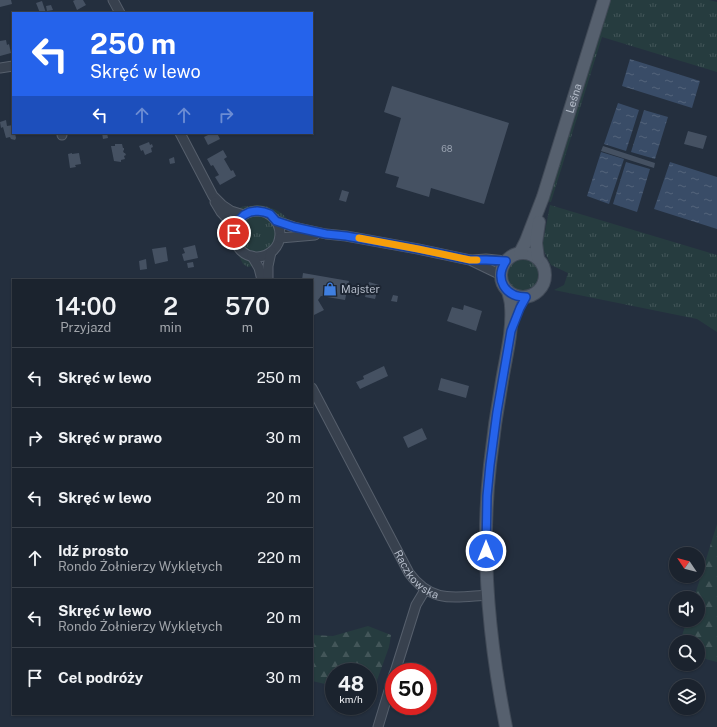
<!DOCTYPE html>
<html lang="pl">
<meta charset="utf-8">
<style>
:root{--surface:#1b232e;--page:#282f3a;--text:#f1f3f6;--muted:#a0a4aa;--line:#39404a}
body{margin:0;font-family:"Public Sans",sans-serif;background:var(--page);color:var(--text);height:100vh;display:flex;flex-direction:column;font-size:15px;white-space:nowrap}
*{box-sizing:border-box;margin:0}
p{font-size:13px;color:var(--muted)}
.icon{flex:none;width:22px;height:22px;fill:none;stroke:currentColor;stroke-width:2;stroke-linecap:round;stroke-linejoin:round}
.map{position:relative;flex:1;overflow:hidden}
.side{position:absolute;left:12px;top:279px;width:301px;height:436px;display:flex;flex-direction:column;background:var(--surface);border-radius:0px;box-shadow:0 1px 3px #0004,0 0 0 1px var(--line)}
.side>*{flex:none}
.hud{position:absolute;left:12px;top:12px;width:301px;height:122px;border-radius:0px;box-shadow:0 1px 3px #0004,0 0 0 1px var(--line);background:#2563eb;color:#fff;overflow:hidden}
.needle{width:26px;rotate:305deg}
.tools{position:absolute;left:669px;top:547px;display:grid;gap:8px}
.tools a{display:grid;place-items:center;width:36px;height:36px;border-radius:50%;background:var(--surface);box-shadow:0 1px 3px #0004,0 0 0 1px var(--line);font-size:20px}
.speed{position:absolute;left:325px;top:663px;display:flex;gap:8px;font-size:20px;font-weight:700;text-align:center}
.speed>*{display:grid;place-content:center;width:52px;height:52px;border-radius:50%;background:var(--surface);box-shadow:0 1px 3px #0004,0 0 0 1px var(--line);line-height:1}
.speed small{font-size:10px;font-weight:400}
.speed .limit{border:6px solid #d22;background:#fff;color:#111}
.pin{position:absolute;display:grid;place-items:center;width:34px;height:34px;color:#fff;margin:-17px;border:2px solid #fff;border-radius:50%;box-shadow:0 1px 4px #0007}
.me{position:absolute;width:44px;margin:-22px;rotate:0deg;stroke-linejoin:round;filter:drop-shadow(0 0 3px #0008)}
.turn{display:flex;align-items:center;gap:14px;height:84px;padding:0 12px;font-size:18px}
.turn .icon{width:52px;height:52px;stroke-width:2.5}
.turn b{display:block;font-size:28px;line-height:34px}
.lanes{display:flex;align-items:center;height:38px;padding:0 12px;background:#0003;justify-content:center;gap:20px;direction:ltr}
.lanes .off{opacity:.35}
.eta{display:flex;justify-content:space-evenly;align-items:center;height:68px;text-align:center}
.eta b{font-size:24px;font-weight:600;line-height:28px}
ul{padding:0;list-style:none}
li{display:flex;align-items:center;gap:12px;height:60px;padding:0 12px;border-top:1px solid var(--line)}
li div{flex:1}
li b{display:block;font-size:15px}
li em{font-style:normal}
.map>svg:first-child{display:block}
</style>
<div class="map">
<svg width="717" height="727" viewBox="0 0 717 727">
<defs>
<pattern id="grass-tufts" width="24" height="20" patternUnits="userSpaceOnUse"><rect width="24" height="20" fill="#263c3f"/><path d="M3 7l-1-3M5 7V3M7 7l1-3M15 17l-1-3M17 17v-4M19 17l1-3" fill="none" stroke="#435659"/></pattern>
<pattern id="forest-firs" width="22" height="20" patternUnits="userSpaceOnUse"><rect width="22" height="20" fill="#263c3f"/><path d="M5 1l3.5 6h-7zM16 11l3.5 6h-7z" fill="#435659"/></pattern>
<pattern id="water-ripples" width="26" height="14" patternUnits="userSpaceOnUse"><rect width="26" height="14" fill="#394c67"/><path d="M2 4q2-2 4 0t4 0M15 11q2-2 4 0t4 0" fill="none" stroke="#53647b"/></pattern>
</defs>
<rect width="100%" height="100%" fill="#242f3e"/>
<path fill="url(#grass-tufts)" d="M 608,0 L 709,0 L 717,2 L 717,72 L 602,37 L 551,202 L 546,201 Z
M 259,205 C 269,206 288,213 289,224 L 280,219 L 274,212 L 266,208 L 253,207 L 243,211 L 237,211 L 241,207 Z
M 550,205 L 717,255 L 717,332 L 697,319 L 554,290 L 564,285 L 568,273 L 551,265 L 542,247 Z
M234 234a23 23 0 1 1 46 0a23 23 0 1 1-46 0Z
M 231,240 L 232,241 C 239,256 246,255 256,265 L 248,267 L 243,264 Z
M506 274a18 18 0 1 1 36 0a18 18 0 1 1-36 0Z"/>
<path fill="url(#forest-firs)" d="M 717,524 L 717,662 L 698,657 L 698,642 L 680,642 L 687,620 L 698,620 L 698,598 L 694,598 Z
M 368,626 L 391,635 L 389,647 L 375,686 L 368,689 L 368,672 L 334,672 L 334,686 L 312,681 L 312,635 L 333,636 Z"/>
<path fill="url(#water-ripples)" d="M 630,59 L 700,81 L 692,108 L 622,86 Z
M 618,103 L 639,110 L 626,151 L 604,144 Z
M 644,110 L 668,117 L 655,159 L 631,152 Z
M 601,152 L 624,159 L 609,204 L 587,196 Z
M 626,162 L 650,169 L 637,212 L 613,204 Z
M 670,162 L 717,177 L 717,229 L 654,209 Z"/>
<path fill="#455162" d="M 0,0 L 11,0 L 12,4 L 0,7 Z
M 75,0 L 83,0 L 86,5 L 77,10 L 73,1 Z
M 42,1 L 46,13 L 40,13 L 36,3 Z
M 51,5 L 53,10 L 47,11 L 46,6 Z
M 6,40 L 7,45 L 9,44 L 11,53 L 0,56 L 0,41 Z
M 392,86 L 509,123 L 484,204 L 431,188 L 429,197 L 396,187 L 399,177 L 385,173 L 401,118 L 384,112 Z
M 6,120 L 7,126 L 13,125 L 13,133 L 15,133 L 16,138 L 15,140 L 11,139 L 10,137 L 6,138 L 3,127 L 1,128 L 0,122 Z
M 688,131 L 707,136 L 703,149 L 684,144 Z
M 102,133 L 107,133 L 108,138 L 103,139 Z
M 212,133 L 217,133 L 220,139 L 208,145 L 204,137 Z
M 149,142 L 150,145 L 152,144 L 153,147 L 151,148 L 152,152 L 145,155 L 143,150 L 141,151 L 139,146 Z
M 115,144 L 122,144 L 123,148 L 124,148 L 124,150 L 123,151 L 124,153 L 125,153 L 126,155 L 124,156 L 125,159 L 121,160 L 121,162 L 114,161 L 111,146 L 115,146 Z
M 603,146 L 655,163 L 654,168 L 601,151 Z
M 223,150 L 227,157 L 224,159 L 231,171 L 233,170 L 236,176 L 220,185 L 215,177 L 219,175 L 213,165 L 211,166 L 207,159 Z
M 72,153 L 72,154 L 79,153 L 81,164 L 75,165 L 76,167 L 70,168 L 68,154 Z
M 174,157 L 175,163 L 170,164 L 169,159 Z
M 342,190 L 349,192 L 346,202 L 339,200 Z
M 195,245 L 198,258 L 184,261 L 182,254 L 185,253 L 183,248 Z
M 166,247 L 168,261 L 155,264 L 152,249 Z
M 146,259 L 147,269 L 140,270 L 139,261 Z
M 193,262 L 194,267 L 188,268 L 187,263 Z
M 303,273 L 349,281 L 345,300 L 321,296 L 318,300 L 324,310 L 312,316 L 312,280 L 302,280 Z
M 369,282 L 379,285 L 375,299 L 365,297 Z
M 393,295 L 398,296 L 397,302 L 391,301 Z
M 464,305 L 482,311 L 476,331 L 447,321 L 452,307 L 463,310 Z
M 384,366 L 388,376 L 360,389 L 356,382 L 364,379 L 363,376 Z
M 441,378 L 469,386 L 466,398 L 438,390 Z
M 422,428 L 427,439 L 408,448 L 403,437 Z"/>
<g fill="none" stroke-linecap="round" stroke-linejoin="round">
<g stroke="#565f6c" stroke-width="11">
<g id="minor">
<path d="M 113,0 L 120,13"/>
<path d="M 0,68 L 13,66"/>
<path d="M 62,133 L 62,135"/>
<path d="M 180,133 L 213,196 L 222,205 L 231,211 L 244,215"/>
<path d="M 215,202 L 221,212 L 235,227"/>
<circle cx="257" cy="234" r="23"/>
<path d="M 276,221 L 294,227 L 326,234 L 346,236 L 418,249 L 470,260 L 501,275"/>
<path d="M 280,238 L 315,235"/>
<path d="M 252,256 L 259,268 L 262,280"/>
<path d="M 472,260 L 486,259 L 506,261"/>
<path d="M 268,280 L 268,266 L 271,252"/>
<path id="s1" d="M 312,388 L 409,573 C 432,604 454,597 488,595"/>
<path d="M 395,672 L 416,605 L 425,590"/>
<path d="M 378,727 L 394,674"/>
</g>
</g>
<g stroke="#414a57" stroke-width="14">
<g id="major">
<circle cx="523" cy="275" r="22"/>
<path id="s2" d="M 520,253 L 526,241 L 543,197 L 604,0"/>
<path d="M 538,258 L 536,243 L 539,222"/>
<path d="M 506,727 C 489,641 480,553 490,465 C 493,437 497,409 502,381 C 506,356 513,331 511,306 C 511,301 509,296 508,291"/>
</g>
</g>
<use href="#minor" stroke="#38414e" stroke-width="9"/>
<use href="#major" stroke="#56606e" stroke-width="12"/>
</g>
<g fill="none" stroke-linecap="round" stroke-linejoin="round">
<g stroke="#184099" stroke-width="10">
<path id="route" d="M 234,233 L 235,227 L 239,220 L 244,215 L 250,212 L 257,211 L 264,212 L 270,214 L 276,221 L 294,227 L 326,234 L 346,236 L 418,249 L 470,260 L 486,260 L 506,261 C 494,279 505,297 526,297 L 520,308 L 511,331 L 497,412 L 490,465 L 487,496 L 486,551"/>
</g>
<use href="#route" stroke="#2563eb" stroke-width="7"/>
<path stroke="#f59e0b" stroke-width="7" d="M 359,238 L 418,249 L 470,260 L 477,260"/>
</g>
<defs>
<g id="shop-bare" transform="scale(1.08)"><path d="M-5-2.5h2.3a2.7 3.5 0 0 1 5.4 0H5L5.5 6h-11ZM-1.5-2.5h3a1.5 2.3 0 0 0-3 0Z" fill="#3f7fe0" stroke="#1d2633" stroke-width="2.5" paint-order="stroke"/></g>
</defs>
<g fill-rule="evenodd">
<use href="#shop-bare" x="330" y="289"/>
</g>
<g text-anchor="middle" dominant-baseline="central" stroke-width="4" stroke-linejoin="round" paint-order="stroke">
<g font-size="9" fill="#98a1af">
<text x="447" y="148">68</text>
</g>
<g font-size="11" fill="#b4bcc9" stroke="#1d2633">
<text stroke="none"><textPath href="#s2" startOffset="164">Leśna</textPath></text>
<text stroke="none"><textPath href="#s1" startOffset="215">Raczkowska</textPath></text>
</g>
<g font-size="11" fill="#b4bcc9" stroke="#1d2633" text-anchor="start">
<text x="341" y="289">Majster</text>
</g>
</g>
</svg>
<div class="tools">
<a><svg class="needle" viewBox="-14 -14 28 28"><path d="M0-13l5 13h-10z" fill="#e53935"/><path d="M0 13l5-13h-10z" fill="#a0a4aa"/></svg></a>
<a><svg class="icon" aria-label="sound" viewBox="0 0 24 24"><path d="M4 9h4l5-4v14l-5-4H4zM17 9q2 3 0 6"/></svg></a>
<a><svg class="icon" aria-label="search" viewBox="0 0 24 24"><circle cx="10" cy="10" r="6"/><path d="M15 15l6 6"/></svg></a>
<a><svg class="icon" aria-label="layers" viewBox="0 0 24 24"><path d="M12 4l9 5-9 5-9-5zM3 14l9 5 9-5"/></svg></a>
</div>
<div class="speed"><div>48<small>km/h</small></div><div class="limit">50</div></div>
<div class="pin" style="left:234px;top:233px;background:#d93025"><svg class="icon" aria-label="arrive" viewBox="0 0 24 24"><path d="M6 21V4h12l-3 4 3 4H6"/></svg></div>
<svg class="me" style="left:486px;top:551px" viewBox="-20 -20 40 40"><circle r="17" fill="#2563eb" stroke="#fff" stroke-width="3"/><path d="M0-11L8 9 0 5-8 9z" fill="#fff"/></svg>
<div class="hud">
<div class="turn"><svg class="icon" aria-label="left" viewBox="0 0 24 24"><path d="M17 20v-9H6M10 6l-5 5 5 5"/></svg><div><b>250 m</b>Skręć w lewo</div></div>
<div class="lanes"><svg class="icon" aria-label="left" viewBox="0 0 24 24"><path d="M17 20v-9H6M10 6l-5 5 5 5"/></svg><svg class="icon off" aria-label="ahead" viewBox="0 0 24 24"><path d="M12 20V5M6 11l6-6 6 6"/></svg><svg class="icon off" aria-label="ahead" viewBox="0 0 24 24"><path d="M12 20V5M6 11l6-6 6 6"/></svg><svg class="icon off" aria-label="right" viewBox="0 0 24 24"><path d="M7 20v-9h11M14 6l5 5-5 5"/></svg></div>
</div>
<section class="side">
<div class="eta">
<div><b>14:00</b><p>Przyjazd</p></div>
<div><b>2</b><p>min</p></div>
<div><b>570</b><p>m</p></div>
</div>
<ul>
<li><svg class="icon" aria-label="left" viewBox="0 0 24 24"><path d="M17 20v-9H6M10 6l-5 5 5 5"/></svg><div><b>Skręć w lewo</b></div><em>250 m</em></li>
<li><svg class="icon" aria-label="right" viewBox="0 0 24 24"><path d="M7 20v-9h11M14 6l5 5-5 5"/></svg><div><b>Skręć w prawo</b></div><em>30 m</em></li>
<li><svg class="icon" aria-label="left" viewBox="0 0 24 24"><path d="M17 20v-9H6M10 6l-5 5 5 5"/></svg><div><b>Skręć w lewo</b></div><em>20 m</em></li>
<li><svg class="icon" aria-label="ahead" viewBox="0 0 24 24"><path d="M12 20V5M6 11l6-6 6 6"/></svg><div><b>Idź prosto</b><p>Rondo Żołnierzy Wyklętych</p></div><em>220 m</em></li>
<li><svg class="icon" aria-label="left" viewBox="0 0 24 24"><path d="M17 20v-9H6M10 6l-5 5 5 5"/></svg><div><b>Skręć w lewo</b><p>Rondo Żołnierzy Wyklętych</p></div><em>20 m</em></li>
<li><svg class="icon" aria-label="arrive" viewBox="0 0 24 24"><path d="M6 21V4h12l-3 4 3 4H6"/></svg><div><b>Cel podróży</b></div><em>30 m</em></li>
</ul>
</section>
</div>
